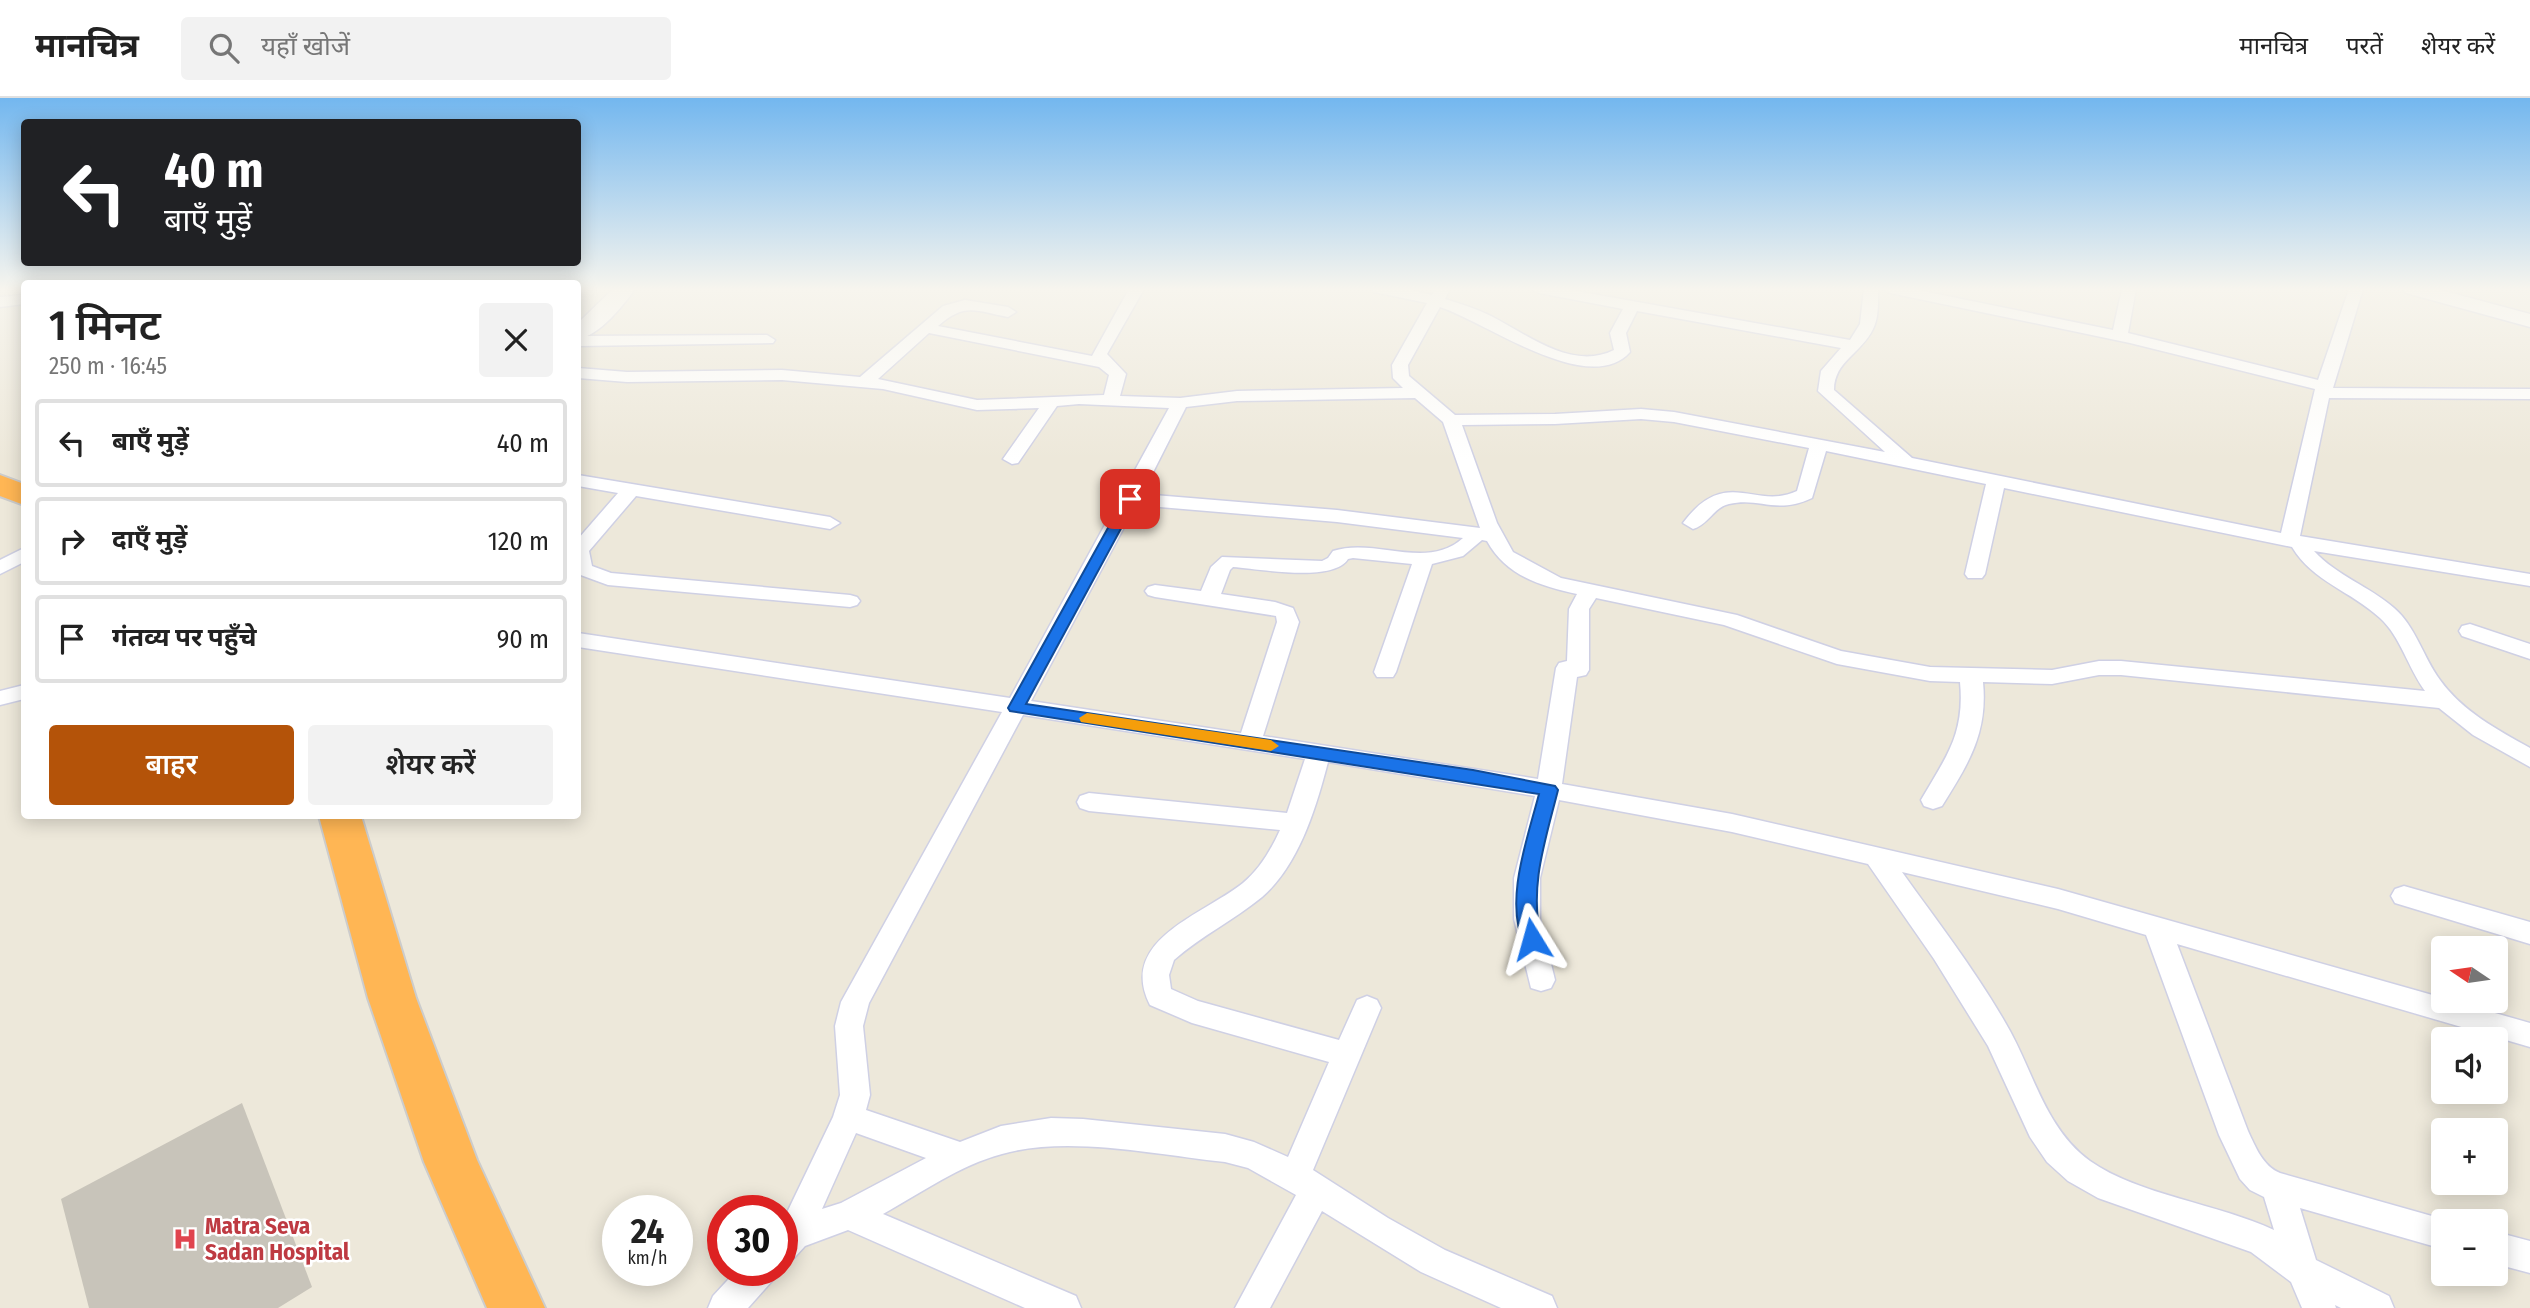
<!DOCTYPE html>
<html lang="hi">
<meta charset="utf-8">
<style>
:root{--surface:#fff;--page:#f2f2f2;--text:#222;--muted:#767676;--line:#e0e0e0;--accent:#b45309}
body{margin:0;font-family:"Fira Sans Condensed","Noto Sans Devanagari",sans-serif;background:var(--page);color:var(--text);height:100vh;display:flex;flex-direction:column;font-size:26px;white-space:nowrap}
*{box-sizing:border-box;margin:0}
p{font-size:23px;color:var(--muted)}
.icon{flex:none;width:38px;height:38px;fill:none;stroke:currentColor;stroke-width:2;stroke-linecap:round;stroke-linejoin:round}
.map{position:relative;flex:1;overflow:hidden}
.side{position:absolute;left:21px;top:182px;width:560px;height:539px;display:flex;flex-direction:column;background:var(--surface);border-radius:7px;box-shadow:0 4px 18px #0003}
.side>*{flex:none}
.banner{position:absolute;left:21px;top:21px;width:560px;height:147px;border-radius:7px;box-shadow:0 4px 18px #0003;background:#202124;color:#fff;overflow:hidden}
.needle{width:46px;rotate:283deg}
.fabs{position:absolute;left:2431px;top:838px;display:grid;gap:14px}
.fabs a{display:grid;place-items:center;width:77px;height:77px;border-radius:7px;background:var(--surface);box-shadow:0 4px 18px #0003;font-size:35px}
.speed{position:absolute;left:602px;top:1097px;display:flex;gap:14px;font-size:35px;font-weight:700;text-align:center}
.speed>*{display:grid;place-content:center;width:91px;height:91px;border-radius:50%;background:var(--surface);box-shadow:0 4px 18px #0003;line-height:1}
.speed small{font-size:18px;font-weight:400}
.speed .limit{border:10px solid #d22;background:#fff;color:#111}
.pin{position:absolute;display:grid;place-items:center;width:60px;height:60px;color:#fff;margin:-30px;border-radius:14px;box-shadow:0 4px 10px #0006}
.me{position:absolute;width:77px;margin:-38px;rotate:352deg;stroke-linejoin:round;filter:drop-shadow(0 0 5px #0008)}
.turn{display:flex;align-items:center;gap:24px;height:147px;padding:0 28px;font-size:32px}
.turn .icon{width:91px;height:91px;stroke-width:2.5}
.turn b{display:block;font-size:49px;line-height:60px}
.round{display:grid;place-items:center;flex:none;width:74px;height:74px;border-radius:7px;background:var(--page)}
.headline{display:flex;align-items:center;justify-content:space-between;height:119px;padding:0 28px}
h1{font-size:42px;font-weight:600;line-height:52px}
.action{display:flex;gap:14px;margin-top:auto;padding:14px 28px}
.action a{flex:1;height:80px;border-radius:7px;background:var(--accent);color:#fff;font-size:28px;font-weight:600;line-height:80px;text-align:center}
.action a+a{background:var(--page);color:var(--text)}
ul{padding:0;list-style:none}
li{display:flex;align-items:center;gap:21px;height:88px;margin:0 14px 10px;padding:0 14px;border:4px solid var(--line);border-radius:7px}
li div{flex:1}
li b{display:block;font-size:26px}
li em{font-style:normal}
header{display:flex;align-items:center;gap:42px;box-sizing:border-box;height:98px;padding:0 35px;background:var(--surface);border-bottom:2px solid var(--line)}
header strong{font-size:33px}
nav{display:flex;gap:38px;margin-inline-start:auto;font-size:24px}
.search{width:490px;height:63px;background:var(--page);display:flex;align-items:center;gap:18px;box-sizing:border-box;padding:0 24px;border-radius:7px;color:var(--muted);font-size:26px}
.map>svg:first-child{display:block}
</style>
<header>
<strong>मानचित्र</strong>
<div class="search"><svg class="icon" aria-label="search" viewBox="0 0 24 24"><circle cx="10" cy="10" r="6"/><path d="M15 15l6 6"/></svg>यहाँ खोजें</div>
<nav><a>मानचित्र</a><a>परतें</a><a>शेयर करें</a></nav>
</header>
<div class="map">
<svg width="2530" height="1210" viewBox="0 0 2530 1210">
<rect width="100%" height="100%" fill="#ede8da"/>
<path fill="#c8c4ba" d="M 242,1005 L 312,1189 L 278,1210 L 89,1210 L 61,1101 Z"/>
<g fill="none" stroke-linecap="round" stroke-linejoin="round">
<g stroke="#cfd0e4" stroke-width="3">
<path id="street" d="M 1129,191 L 1144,191 L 1107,256 L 1126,276 L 1120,298 L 1180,300 L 1237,293 L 1403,290 L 1393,280 L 1392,267 L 1427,205 L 1374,194 L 1372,191 L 1406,191 L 1432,197 L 1435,191 L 1450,191 L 1445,201 C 1461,206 1477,211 1491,218 C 1528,237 1572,273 1614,252 L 1610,235 L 1623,211 L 1539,195 L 1532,191 L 1565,191 L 1850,242 L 1860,226 L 1864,191 L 1878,191 C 1878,204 1879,219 1873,231 C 1862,255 1834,263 1834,292 L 1912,360 L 2281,435 L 2315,291 L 2130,245 L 1890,195 L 1883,191 L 1913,191 L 2113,232 L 2122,191 L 2136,191 L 2128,235 L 2318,282 L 2349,191 L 2363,191 L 2333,290 L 2530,291 L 2530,301 L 2329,300 L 2300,438 L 2530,476 L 2530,488 L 2314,453 C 2337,478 2369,488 2394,510 C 2416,529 2423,559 2440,582 C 2462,613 2498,632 2530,650 L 2530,669 L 2473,637 L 2439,610 L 2121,577 L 2099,577 L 2052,586 L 1983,584 C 1988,636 1968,666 1942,708 L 1933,711 L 1924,708 L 1921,702 C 1946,659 1965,636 1960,584 L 1930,583 L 1837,566 L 1724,527 L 1596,500 L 1589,511 L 1589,572 L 1586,577 L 1577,579 L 1562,686 L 1732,716 L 2058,791 L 2443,900 L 2443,903 L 2453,903 L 2530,925 L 2530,949 L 2177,846 L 2248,1033 C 2256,1050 2263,1068 2280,1075 L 2453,1124 L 2443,1124 L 2443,1151 L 2300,1110 L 2316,1162 L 2389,1198 L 2394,1210 L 2341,1210 L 2335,1207 L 2336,1210 L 2302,1210 L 2291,1184 L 2251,1154 L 2098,1100 L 2068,1083 L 2047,1064 L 2030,1039 L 1988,948 L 1934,861 L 1868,766 L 1732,734 L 1559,702 L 1540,780 L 1540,821 L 1555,882 L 1551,890 L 1541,893 L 1531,890 L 1514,821 L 1514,780 L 1535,698 L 1328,664 C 1316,710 1299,767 1262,799 C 1234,822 1201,838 1174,862 L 1169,877 L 1171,891 L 1198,903 L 1339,942 L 1357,902 L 1367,898 L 1377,902 L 1381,910 L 1313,1072 L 1388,1120 L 1445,1152 L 1552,1198 L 1557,1210 L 1501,1210 L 1421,1174 L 1322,1113 L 1270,1210 L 1235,1210 L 1296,1097 L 1248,1070 L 1225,1064 C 1157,1057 1068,1037 1002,1056 C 960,1067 921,1095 883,1116 L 1076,1198 L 1081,1210 L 1025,1210 L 848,1132 L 805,1148 L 794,1160 L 782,1165 L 782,1125 L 833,1019 L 840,997 L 835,928 L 841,904 L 1002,614 L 578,549 L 578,535 L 1010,600 L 1169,310 L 1079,306 L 1057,308 L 1018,365 L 1012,366 L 1003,361 L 1039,310 L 977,312 L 883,291 L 782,282 L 627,284 L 578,280 L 578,270 L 627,274 L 782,272 L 860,279 L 943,208 L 965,202 L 1008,209 L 1016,214 L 1008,219 C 976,213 965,204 938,228 L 1092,258 ZM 1440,209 C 1486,224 1589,300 1630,254 L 1626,235 L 1637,213 L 1841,250 L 1821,273 L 1818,293 L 1885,354 L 1674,314 L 1641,311 L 1555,316 L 1455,317 L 1409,278 L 1408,267 ZM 929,235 L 1099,269 L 1109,277 L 1104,297 L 977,302 L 878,281 ZM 1415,300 L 1443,324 L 1480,430 L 1337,412 L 1142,396 L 1186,309 L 1237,303 ZM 1641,321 L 1674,324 L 1809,350 L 1797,393 C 1755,413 1726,367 1683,425 L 1693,431 C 1708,427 1714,409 1729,406 C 1760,399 1776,417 1812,400 L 1826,353 L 1986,386 L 1965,476 L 1968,480 L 1982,480 L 1985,476 L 2004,390 L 2292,449 C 2313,484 2351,493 2380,520 C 2401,539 2408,570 2425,593 L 2121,563 L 2099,563 L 2052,572 L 1930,569 L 1841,553 L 1737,517 L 1561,480 L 1513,454 L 1497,425 L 1462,327 L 1555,326 ZM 1136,407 L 1337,424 L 1463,440 C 1427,473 1375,439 1333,453 L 1328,460 L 1322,463 L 1222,459 L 1211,469 L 1201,493 L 1155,487 L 1148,489 L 1145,493 L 1148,497 L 1155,499 L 1276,518 L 1277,524 L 1241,635 L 1031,603 ZM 1482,442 L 1487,443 C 1506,478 1541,488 1577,496 L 1569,511 L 1567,563 L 1559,565 L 1556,570 L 1538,681 L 1263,638 L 1299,524 L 1293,510 L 1275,504 L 1221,496 L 1230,472 L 1233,469 C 1260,471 1333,485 1348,461 L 1353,460 L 1412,466 L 1374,574 L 1377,579 L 1393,579 L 1396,574 L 1432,466 L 1463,458 ZM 1023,617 L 1305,661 L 1287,715 L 1089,695 L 1080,698 L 1077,704 L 1080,710 L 1089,713 L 1280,732 C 1271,752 1259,772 1243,785 C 1203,817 1117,842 1150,907 L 1192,925 L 1329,964 L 1288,1059 L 1254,1044 L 1225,1036 L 1083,1021 L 1051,1020 L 1001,1028 L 960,1044 L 866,1012 L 870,997 L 863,928 L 869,905 ZM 1902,774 L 2058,811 L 2146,837 L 2219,1037 L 2240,1081 L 2250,1092 L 2264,1099 L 2274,1132 C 2219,1106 2138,1097 2090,1063 C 2047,1032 2034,977 2010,933 C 1979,877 1939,826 1902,774 ZM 856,1035 L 926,1060 L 841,1105 L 822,1111 Z
M 24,197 L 24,206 L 0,209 L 0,199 Z
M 767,237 L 775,242 L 773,245 L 578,248 L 578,238 Z
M 578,377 L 830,419 L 840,425 L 830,431 L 636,398 L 589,453 L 592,468 L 611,475 L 850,497 L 857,499 L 860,503 L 857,507 L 850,509 L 608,487 L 578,476 L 578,441 L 618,395 L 578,388 Z
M 24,450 L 24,464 L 0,476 L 0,462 Z
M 2470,526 L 2530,546 L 2530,561 L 2462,538 L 2459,533 L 2462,528 Z
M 24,587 L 24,601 L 0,607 L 0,593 Z
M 2404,788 L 2530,824 L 2530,846 L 2395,805 L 2391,798 L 2395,791 Z
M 2496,1134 L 2530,1143 L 2530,1175 L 2496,1166 Z
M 737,1172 L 777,1172 L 772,1183 L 748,1210 L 708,1210 L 713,1198 Z"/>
</g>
<g stroke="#cfd0e4" stroke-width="3">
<path id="secondary" d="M 613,191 L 635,191 C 622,209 600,237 578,241 L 578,225 Z
M 2403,191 L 2437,191 L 2530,216 L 2530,229 L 2406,195 Z"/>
</g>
<g stroke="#ccc" stroke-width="4">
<path id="highway" d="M 0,377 L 24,386 L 24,407 L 0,398 Z
M 319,718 L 361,718 L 416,900 L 477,1062 L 545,1210 L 487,1210 L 424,1064 L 368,900 Z"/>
</g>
<use href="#street" fill="#fff" fill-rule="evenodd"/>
<use href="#secondary" fill="#fff" fill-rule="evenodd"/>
<use href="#highway" fill="#ffb654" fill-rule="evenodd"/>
</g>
<linearGradient id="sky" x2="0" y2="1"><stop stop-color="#73b7ef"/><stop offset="0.53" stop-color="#f7f5ee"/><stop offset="1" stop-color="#f7f5ee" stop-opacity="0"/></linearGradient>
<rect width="2530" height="361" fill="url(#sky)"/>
<path fill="#1a73e8" stroke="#114b97" stroke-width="2" d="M 1130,397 L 1137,401 L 1026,606 L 1473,672 L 1555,688 L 1558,692 C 1545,744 1529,788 1541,841 L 1539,847 L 1532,849 L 1525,847 C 1503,805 1528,739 1539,696 L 1010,613 L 1008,610 L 1124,401 Z"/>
<path fill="#f59e0b" d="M 1087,615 L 1271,642 L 1279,648 L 1271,653 L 1081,624 L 1079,620 Z"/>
<defs>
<g id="hospital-bare" transform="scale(1.89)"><path d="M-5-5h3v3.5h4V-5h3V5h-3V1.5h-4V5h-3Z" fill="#e0444e" stroke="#fff" stroke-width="2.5" paint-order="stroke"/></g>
</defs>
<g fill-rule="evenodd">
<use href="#hospital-bare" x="185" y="1141"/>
</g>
<g text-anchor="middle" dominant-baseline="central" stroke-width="5" stroke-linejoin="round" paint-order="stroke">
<g font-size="23" font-weight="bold" fill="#be3a42" stroke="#fff" text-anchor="start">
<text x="205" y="1128">Matra Seva<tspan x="205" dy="26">Sadan Hospital</tspan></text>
</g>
</g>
</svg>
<div class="fabs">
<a><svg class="needle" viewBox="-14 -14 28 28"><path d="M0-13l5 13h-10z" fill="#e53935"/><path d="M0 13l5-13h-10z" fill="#767676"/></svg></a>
<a><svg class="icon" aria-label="sound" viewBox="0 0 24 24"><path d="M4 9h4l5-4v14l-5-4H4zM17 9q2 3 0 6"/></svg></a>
<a>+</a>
<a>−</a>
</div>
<div class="speed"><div>24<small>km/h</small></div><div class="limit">30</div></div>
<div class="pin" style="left:1130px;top:401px;background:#d93025"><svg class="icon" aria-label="arrive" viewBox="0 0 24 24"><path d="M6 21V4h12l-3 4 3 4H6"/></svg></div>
<svg class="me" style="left:1532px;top:841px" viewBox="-20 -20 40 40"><path d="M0-17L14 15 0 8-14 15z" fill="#1a73e8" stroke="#fff" stroke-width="4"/></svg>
<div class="banner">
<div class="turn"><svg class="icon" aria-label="left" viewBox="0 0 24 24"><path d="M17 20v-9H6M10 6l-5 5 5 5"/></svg><div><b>40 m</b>बाएँ मुड़ें</div></div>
</div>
<section class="side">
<div class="headline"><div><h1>1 मिनट</h1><p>250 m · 16:45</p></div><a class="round"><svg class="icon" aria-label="close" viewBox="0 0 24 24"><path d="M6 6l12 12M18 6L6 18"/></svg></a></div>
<ul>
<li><svg class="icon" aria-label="left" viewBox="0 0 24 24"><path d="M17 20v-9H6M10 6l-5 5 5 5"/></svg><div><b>बाएँ मुड़ें</b></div><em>40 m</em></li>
<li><svg class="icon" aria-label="right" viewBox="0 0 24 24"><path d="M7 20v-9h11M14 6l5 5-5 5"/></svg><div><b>दाएँ मुड़ें</b></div><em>120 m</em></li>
<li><svg class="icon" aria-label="arrive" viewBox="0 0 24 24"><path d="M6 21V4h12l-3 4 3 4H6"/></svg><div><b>गंतव्य पर पहुँचे</b></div><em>90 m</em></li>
</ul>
<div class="action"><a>बाहर</a><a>शेयर करें</a></div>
</section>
</div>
